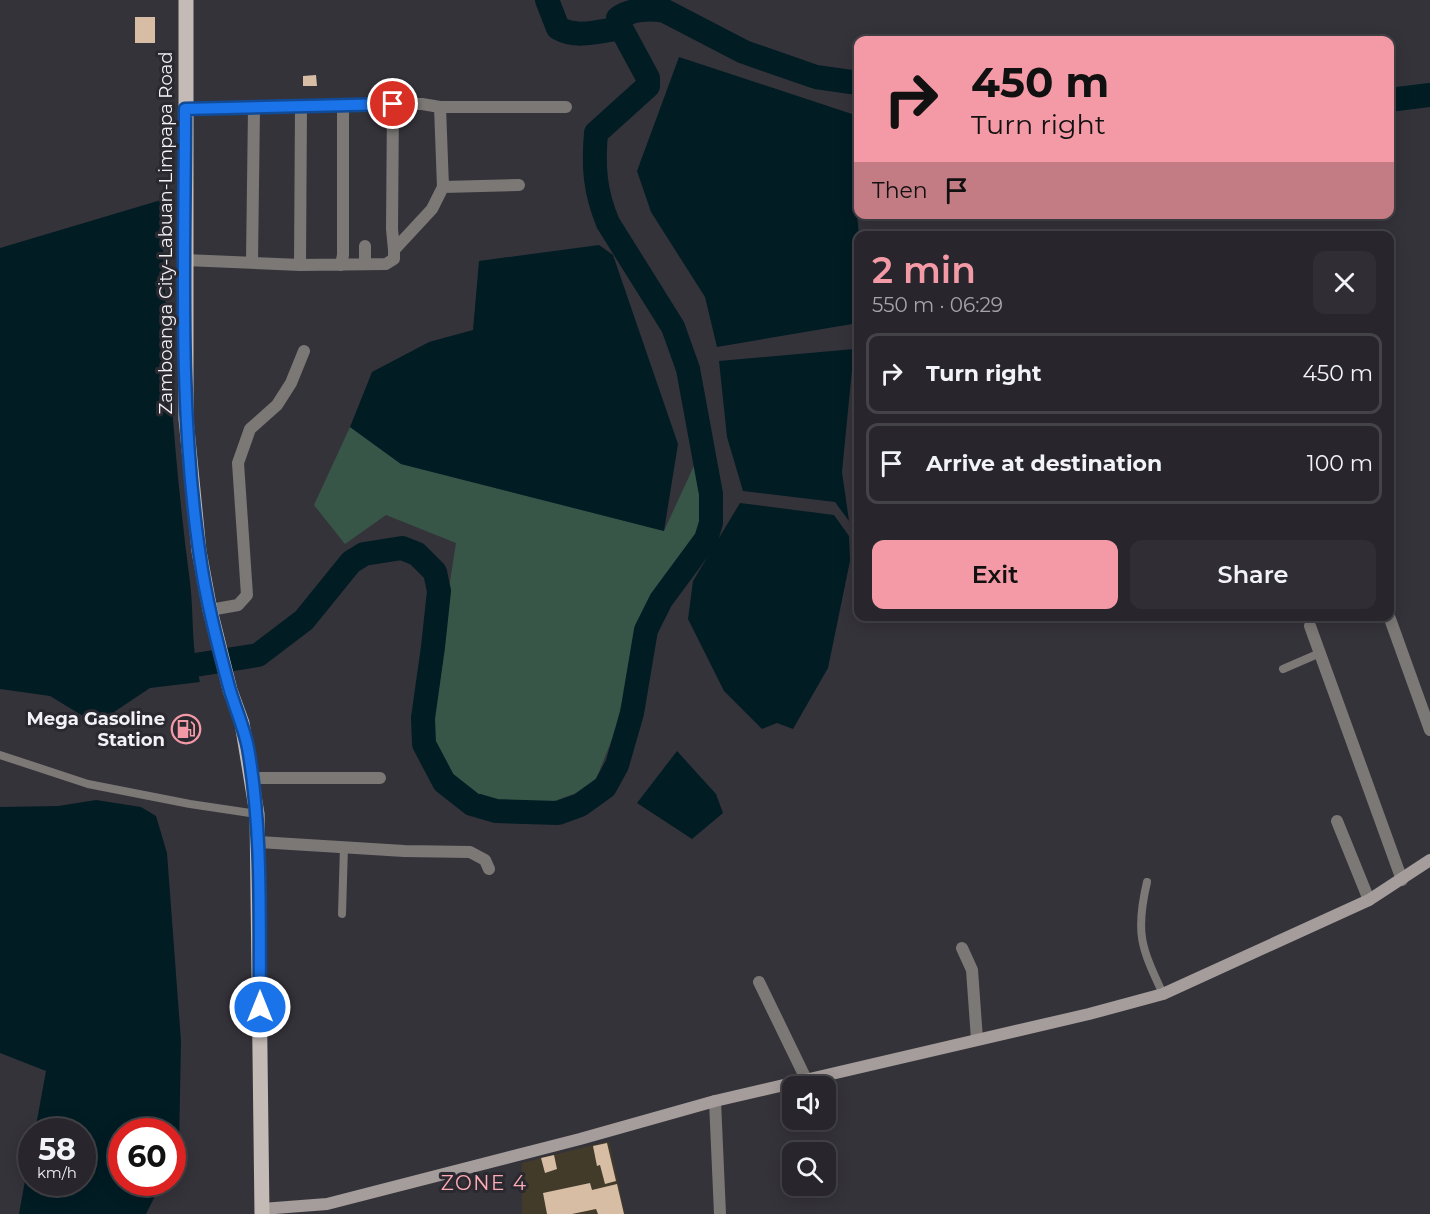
<!DOCTYPE html>
<meta charset="utf-8">
<style>
:root{--surface:#28262c;--page:#302e34;--text:#f1f3f6;--muted:#a5a5a9;--line:#444348;--accent:#f49aa6}
body{margin:0;font-family:Montserrat,sans-serif;background:var(--page);color:var(--text);height:100vh;display:flex;flex-direction:column;font-size:22px;white-space:nowrap}
*{box-sizing:border-box;margin:0}
p{font-size:20px;color:var(--muted)}
.icon{flex:none;width:33px;height:33px;fill:none;stroke:currentColor;stroke-width:2;stroke-linecap:round;stroke-linejoin:round}
.map{position:relative;flex:1;overflow:hidden}
.drawer{position:absolute;left:854px;top:231px;width:540px;height:390px;display:flex;flex-direction:column;background:var(--surface);border-radius:12px;box-shadow:0 3px 15px #0003,0 0 0 2px var(--line)}
.drawer>*{flex:none}
.banner{position:absolute;left:854px;top:36px;width:540px;height:183px;border-radius:12px;box-shadow:0 3px 15px #0003,0 0 0 2px var(--line);background:#f49aa6;color:#111;overflow:hidden}
.controls{position:absolute;left:782px;top:1076px;display:grid;gap:12px}
.controls a{display:grid;place-items:center;width:54px;height:54px;border-radius:12px;background:var(--surface);box-shadow:0 3px 15px #0003,0 0 0 2px var(--line);font-size:30px}
.speed{position:absolute;left:18px;top:1118px;display:flex;gap:12px;font-size:30px;font-weight:700;text-align:center}
.speed>*{display:grid;place-content:center;width:78px;height:78px;border-radius:50%;background:var(--surface);box-shadow:0 3px 15px #0003,0 0 0 2px var(--line);line-height:1}
.speed small{font-size:15px;font-weight:400}
.speed .limit{border:9px solid #d22;background:#fff;color:#111}
.pin{position:absolute;display:grid;place-items:center;width:51px;height:51px;color:#fff;margin:-26px;border:3px solid #fff;border-radius:50%;box-shadow:0 2px 6px #0007}
.me{position:absolute;width:66px;margin:-33px;rotate:0deg;stroke-linejoin:round;filter:drop-shadow(0 0 4px #0008)}
.turn{display:flex;align-items:center;gap:21px;height:126px;padding:0 18px;font-size:27px}
.turn .icon{width:78px;height:78px;stroke-width:2.5}
.turn b{display:block;font-size:42px;line-height:51px}
.then{display:flex;align-items:center;height:57px;padding:0 18px;background:#0003;gap:12px;font-size:22px}
.round{display:grid;place-items:center;flex:none;width:63px;height:63px;border-radius:12px;background:var(--page)}
.headline{display:flex;align-items:center;justify-content:space-between;height:102px;padding:0 18px}
h1{font-size:36px;font-weight:600;line-height:45px;color:var(--accent)}
.primary-button{display:flex;gap:12px;margin-top:auto;padding:12px 18px}
.primary-button a{flex:1;height:69px;border-radius:12px;background:var(--accent);color:#111;font-size:24px;font-weight:600;line-height:69px;text-align:center}
.primary-button a+a{background:var(--page);color:var(--text)}
ul{padding:0;list-style:none}
li{display:flex;align-items:center;gap:18px;height:81px;margin:0 12px 9px;padding:0 6px;border:3px solid var(--line);border-radius:12px}
li div{flex:1}
li b{display:block;font-size:22px}
li em{font-style:normal}
.map>svg:first-child{display:block}
</style>
<div class="map">
<svg width="1430" height="1214" viewBox="0 0 1430 1214">
<rect width="100%" height="100%" fill="#35333a"/>
<path fill="#423b2a" d="M 609,1141 L 625,1214 L 522,1214 L 522,1163 Z"/>
<path fill="#385648" d="M 350,427 L 401,464 L 664,531 L 698,457 L 707,501 L 698,532 L 640,623 L 616,729 L 593,787 L 540,806 L 471,796 L 436,753 L 432,697 L 456,543 L 386,515 L 345,544 L 314,505 Z"/>
<path fill="#021c24" d="M 679,57 L 858,116 L 858,164 L 854,185 L 859,235 L 858,323 L 717,347 L 705,297 L 651,212 L 637,171 Z
M 161,200 C 166,329 173,455 190,582 C 194,615 191,650 200,682 L 150,688 L 96,724 L 50,696 L 0,689 L 0,248 Z
M 599,245 L 613,255 L 678,444 L 664,531 L 401,464 L 350,427 L 372,372 L 429,342 L 473,330 L 479,261 Z
M 854,349 L 842,472 L 849,521 L 835,502 L 743,491 L 727,437 L 719,361 Z
M 740,503 L 834,515 L 849,536 L 850,561 L 828,668 L 793,729 L 777,723 L 762,729 L 724,691 L 688,619 L 693,581 Z
M 677,751 L 716,794 L 723,813 L 692,839 L 637,803 Z
M 96,800 L 141,807 L 156,816 L 167,853 L 181,1041 L 179,1148 L 173,1161 L 172,1131 L 122,1131 L 122,1182 L 162,1182 L 146,1214 L 19,1214 L 31,1147 L 32,1182 L 82,1182 L 82,1131 L 35,1131 L 46,1071 L 0,1053 L 0,807 L 58,806 Z"/>
<g fill="none" stroke-linecap="round" stroke-linejoin="round">
<path stroke="#021c24" stroke-width="24" d="M 547,0 L 558,28 C 577,39 600,31 621,28
M 1389,100 L 1430,95
M 195,665 L 258,655 L 304,620 L 351,562 L 364,554 L 402,548 L 417,554 L 435,572 L 439,591 L 433,647 L 423,718 L 424,744 L 444,782 L 472,804 L 496,811 L 558,813 L 580,805 L 605,787 L 617,765 L 632,713 L 646,630 L 661,600 L 706,539 L 711,523 L 711,494 L 688,369 L 673,327 L 608,223 C 595,192 593,167 596,133 L 648,86 L 648,78 L 621,28 L 618,18 C 631,9 650,8 665,11 L 744,52 L 816,77 L 858,83"/>
</g>
<path fill="#d7bda4" d="M 135,17 L 155,17 L 155,43 L 135,43 Z
M 316,75 L 317,86 L 303,86 L 303,76 Z
M 607,1143 L 616,1181 L 605,1184 L 600,1165 L 597,1166 L 593,1146 Z
M 554,1155 L 557,1169 L 545,1173 L 541,1158 Z
M 590,1183 L 592,1190 L 617,1184 L 624,1214 L 598,1214 L 596,1209 L 572,1214 L 547,1214 L 543,1193 Z"/>
<g fill="none" stroke-linecap="round" stroke-linejoin="round">
<path stroke="#7c7876" stroke-width="8" d="M 1283,669 L 1320,653
M 0,755 L 88,784 L 190,804 L 257,814
M 1147,882 C 1135,933 1141,947 1163,994
M 342,914 L 344,846"/>
<path stroke="#7c7876" stroke-width="12" d="M 393,104 L 392,229 L 394,250
M 440,107 L 443,187
M 185,109 L 393,104 L 422,104 L 440,107 L 566,107
M 185,260 L 300,265 L 386,264 L 394,259 L 394,250 L 432,209 L 443,187 L 519,185
M 252,262 L 254,108
M 365,264 L 365,246
M 300,265 L 301,106
M 341,265 L 343,255 L 343,107
M 210,610 L 238,605 L 247,595 L 238,463 L 250,429 L 277,405 L 291,383 L 304,351
M 1389,616 L 1430,730
M 1310,626 L 1402,880
M 251,778 L 380,778
M 1337,821 L 1369,900
M 259,842 L 404,851 L 470,852 L 485,860 L 489,869
M 962,948 L 972,970 L 977,1039
M 759,982 L 806,1079
M 715,1101 L 720,1214"/>
<path stroke="#a59d9b" stroke-width="12" d="M 262,1209 L 327,1204 L 580,1139 L 715,1101 L 1089,1014 L 1163,994 L 1369,900 L 1430,860"/>
<path stroke="#c4bbb7" stroke-width="15" d="M 186,0 L 186,419 L 199,551 L 210,610 L 230,690 L 242,723 L 257,814 L 262,1214"/>
</g>
<g fill="none" stroke-linecap="round" stroke-linejoin="round">
<g stroke="#114b97" stroke-width="15">
<path id="route" d="M 260,1007 C 259,920 263,834 248,748 C 244,727 235,708 229,687 C 217,642 205,596 199,550 C 178,404 185,256 185,109 L 393,104"/>
</g>
<use href="#route" stroke="#1a73e8" stroke-width="10"/>
</g>
<defs>
<g id="fuel-ring" transform="scale(1.5)"><circle r="9.5" fill="#2b2930" stroke="#f49aa6" stroke-width="1.5"/><path d="M-5.5-6h7V0h2V4h1.3V-2.5L3-4.5l.8-.8L6-3V5H2.5V1h-1V6h-7ZM-4.2-4.7v3.2H.2V-4.7Z" fill="#f49aa6"/></g>
</defs>
<g fill-rule="evenodd">
<use href="#fuel-ring" x="186" y="729"/>
</g>
<g text-anchor="middle" dominant-baseline="central" stroke-width="6" stroke-linejoin="round" paint-order="stroke">
<g font-size="18" fill="#f2f1f5" stroke="#2b2930">
<text transform="translate(166 233) rotate(-90)">Zamboanga City-Labuan-Limpapa Road</text>
</g>
<g font-size="18" font-weight="bold" fill="#f2f1f5" stroke="#2b2930" text-anchor="end">
<text x="165" y="719">Mega Gasoline<tspan x="165" dy="21">Station</tspan></text>
</g>
<g font-size="20" letter-spacing="1.5" fill="#feaab4" stroke="#2b2930">
<text x="484" y="1183">ZONE 4</text>
</g>
</g>
</svg>
<div class="controls">
<a><svg class="icon" aria-label="sound" viewBox="0 0 24 24"><path d="M4 9h4l5-4v14l-5-4H4zM17 9q2 3 0 6"/></svg></a>
<a><svg class="icon" aria-label="search" viewBox="0 0 24 24"><circle cx="10" cy="10" r="6"/><path d="M15 15l6 6"/></svg></a>
</div>
<div class="speed"><div>58<small>km/h</small></div><div class="limit">60</div></div>
<div class="pin" style="left:393px;top:104px;background:#d93025"><svg class="icon" aria-label="arrive" viewBox="0 0 24 24"><path d="M6 21V4h12l-3 4 3 4H6"/></svg></div>
<svg class="me" style="left:260px;top:1007px" viewBox="-20 -20 40 40"><circle r="17" fill="#1a73e8" stroke="#fff" stroke-width="3"/><path d="M0-11L8 9 0 5-8 9z" fill="#fff"/></svg>
<div class="banner">
<div class="turn"><svg class="icon" aria-label="right" viewBox="0 0 24 24"><path d="M7 20v-9h11M14 6l5 5-5 5"/></svg><div><b>450 m</b>Turn right</div></div>
<div class="then">Then<svg class="icon" aria-label="arrive" viewBox="0 0 24 24"><path d="M6 21V4h12l-3 4 3 4H6"/></svg></div>
</div>
<section class="drawer">
<div class="headline"><div><h1>2 min</h1><p>550 m · 06:29</p></div><a class="round"><svg class="icon" aria-label="close" viewBox="0 0 24 24"><path d="M6 6l12 12M18 6L6 18"/></svg></a></div>
<ul>
<li><svg class="icon" aria-label="right" viewBox="0 0 24 24"><path d="M7 20v-9h11M14 6l5 5-5 5"/></svg><div><b>Turn right</b></div><em>450 m</em></li>
<li><svg class="icon" aria-label="arrive" viewBox="0 0 24 24"><path d="M6 21V4h12l-3 4 3 4H6"/></svg><div><b>Arrive at destination</b></div><em>100 m</em></li>
</ul>
<div class="primary-button"><a>Exit</a><a>Share</a></div>
</section>
</div>
